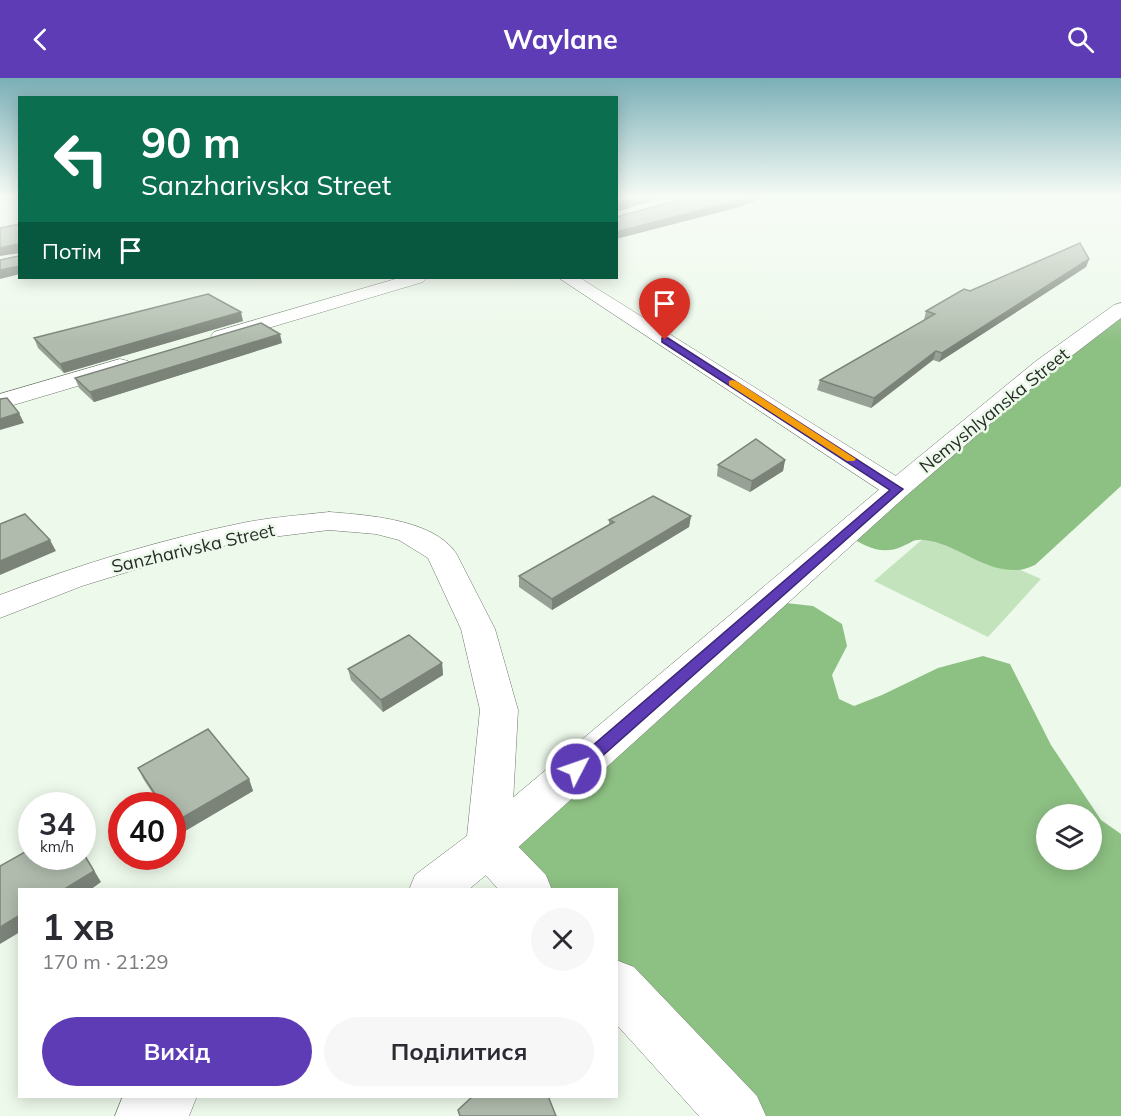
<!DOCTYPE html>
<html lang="uk">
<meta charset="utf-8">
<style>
:root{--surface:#fff;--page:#f7f7f7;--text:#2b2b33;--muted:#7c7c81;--accent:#5d3cb5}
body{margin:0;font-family:Mulish,sans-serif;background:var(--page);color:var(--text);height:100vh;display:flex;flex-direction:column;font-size:22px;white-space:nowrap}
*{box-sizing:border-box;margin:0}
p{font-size:20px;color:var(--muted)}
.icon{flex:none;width:33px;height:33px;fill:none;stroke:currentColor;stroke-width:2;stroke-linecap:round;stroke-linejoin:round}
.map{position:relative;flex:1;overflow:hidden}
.drawer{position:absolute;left:18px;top:810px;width:600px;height:210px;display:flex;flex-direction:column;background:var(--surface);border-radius:0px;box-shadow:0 3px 15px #0003}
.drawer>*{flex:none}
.hud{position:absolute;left:18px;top:18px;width:600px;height:183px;border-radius:0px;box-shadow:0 3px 15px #0003;background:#0b6e4f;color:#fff;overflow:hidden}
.fabs{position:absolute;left:1036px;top:726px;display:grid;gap:12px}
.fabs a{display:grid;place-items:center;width:66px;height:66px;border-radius:50%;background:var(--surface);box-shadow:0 3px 15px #0003;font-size:30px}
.speed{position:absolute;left:18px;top:714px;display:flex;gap:12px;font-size:30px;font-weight:700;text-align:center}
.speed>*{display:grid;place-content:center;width:78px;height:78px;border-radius:50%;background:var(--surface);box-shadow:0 3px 15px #0003;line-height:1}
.speed small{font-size:15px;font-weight:400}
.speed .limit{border:9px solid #d22;background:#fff;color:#111}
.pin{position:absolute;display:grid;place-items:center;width:51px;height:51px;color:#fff;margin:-62px -26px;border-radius:50% 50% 50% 0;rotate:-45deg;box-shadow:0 0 6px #0007}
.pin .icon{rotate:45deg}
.me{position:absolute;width:66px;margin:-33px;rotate:49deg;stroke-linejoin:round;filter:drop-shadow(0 0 4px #0008)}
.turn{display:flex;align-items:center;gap:21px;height:126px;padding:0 24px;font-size:27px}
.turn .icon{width:78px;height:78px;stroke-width:2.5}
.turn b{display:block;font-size:42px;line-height:51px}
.then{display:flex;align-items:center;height:57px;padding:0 24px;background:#0003;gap:12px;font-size:22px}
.round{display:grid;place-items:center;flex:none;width:63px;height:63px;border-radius:32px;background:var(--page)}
.summary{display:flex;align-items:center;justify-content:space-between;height:102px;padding:0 24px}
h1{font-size:36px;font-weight:700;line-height:45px}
.primary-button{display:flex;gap:12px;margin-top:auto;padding:12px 24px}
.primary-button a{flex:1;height:69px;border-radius:36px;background:var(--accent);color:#fff;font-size:24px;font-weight:700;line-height:69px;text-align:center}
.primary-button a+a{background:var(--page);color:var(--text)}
header{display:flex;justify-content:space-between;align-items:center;height:78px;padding:0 24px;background:var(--accent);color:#fff;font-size:27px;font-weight:700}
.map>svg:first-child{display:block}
</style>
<header><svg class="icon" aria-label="back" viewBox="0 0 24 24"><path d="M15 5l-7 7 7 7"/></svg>Waylane<svg class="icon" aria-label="search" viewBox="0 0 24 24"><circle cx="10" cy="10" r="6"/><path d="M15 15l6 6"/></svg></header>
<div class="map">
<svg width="1121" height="1038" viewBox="0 0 1121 1038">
<rect width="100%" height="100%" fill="#edf9eb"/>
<path fill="#c3e3bc" d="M 932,453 L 1041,501 L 988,559 L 874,503 Z"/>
<path fill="#8dc083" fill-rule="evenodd" d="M 1121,231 L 1121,408 L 1035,487 C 1030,489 1023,492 1018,492 C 986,494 960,469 931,463 C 912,460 916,463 901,469 C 881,478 862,467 846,456 Z
M 768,523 L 813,528 L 842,546 L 847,568 L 832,597 L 839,621 L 854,628 L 882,617 L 938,590 L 983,578 L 1010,586 L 1051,667 L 1101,742 L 1121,756 L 1121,1038 L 737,1038 L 617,907 L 616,812 L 529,811 L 488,768 ZM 1047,736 L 1092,736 L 1092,782 L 1047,782 Z"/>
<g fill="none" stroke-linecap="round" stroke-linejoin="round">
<g stroke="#6d776b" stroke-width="1">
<path id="minor" d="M 0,118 L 15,118 L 0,124 Z
M 399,200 L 426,200 L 423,204 L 228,262 L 221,264 L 214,262 L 211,258 L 214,254 Z
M 559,200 L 580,200 L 907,405 L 911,411 L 907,417 L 897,419 L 887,417 Z
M 120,281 L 128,283 L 131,288 L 128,293 L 0,331 L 0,316 Z
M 329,434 C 366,437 433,441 456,475 L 495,551 L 518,632 L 511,761 L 546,797 L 552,812 L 499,812 L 472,782 L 466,768 L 480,632 L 461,551 L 428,480 L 399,462 L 376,456 L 329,452 L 248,462 L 170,481 L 82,508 L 0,540 L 0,517 C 80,486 163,461 247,444 C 274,439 302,437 329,434 Z
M 616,882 L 634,889 L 757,1018 L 766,1038 L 699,1038 L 616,946 Z"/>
</g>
<g stroke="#6d776b" stroke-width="1">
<path id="tertiary" d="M 1121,225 L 1121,240 L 1052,293 L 907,417 L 504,782 L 468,812 L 409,812 L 415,797 L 472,754 L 887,405 L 1036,283 L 1114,227 Z
M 123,1018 L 197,1018 L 189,1038 L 115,1038 Z"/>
</g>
<use href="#minor" fill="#fff" fill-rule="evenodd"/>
<use href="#tertiary" fill="#fff" fill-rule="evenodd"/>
</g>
<path fill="#97a195" d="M 1089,181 L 1086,189 L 939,284 L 933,282 L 871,330 L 817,312 L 820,302 L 924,242 L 926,233 L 970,213 Z
M 243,243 L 64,295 L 38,270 L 34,260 Z
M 282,265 L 94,324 L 79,310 L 75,300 Z
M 785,382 L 783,393 L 750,414 L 717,398 L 718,387 Z
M 691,438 L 689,449 L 552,532 L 519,509 L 519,498 L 609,447 L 609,442 Z
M 442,585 L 443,597 L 383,634 L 351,602 L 348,591 Z
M 138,690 L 249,701 L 253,713 L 180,756 L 172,744 L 172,728 L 161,728 L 144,702 Z"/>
<path fill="#7b8379" d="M 645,118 L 668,118 L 616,134 L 616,126 Z
M 750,118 L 770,118 L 736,130 L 616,161 L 616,154 Z
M 18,166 L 20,175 L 0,178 L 0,170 Z
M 1089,181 L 1086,189 L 939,284 L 942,275 Z
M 20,188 L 20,196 L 0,201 L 0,192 Z
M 241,234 L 243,243 L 64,295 L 60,286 Z
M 280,256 L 282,265 L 94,324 L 90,314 Z
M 936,273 L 933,282 L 871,330 L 874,320 Z
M 19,335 L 24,345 L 0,352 L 0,341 Z
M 785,382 L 783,393 L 750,414 L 752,403 Z
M 691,438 L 689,449 L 552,532 L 552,521 Z
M 50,462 L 56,473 L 0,497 L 0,483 Z
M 442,585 L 443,597 L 383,634 L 381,622 Z
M 249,701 L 253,713 L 180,756 L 175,744 Z
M 82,772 L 101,804 L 90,812 L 63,812 Z
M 20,837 L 20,854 L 0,866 L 0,849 Z"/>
<path fill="#b0bbad" stroke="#7b8379" stroke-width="1.5" d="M 616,118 L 645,118 L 616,126 Z
M 692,118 L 750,118 L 736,123 L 616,154 L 616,139 Z
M 20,146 L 20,188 L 0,192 L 0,182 L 19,178 L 18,166 L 0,170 L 0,150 Z
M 1080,165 L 1089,181 L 942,275 L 936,273 L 874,320 L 820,302 L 935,236 L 926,233 L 964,211 L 970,213 Z
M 208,216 L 241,234 L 60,286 L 34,260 Z
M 261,245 L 280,256 L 90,314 L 75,300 Z
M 7,320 L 19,335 L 0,341 L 0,321 Z
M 756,361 L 785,382 L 752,403 L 718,387 Z
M 653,418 L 691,438 L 552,521 L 519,498 L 614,444 L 609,442 Z
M 25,436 L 50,462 L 0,483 L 0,446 Z
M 409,557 L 442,585 L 381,622 L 348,591 Z
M 208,651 L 249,701 L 175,744 L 172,741 L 172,728 L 163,728 L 138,690 Z
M 32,770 L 32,778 L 82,778 L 82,773 L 94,793 L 63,812 L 20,812 L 20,837 L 0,849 L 0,788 Z
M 473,1018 L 548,1018 L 556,1038 L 460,1038 L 458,1032 Z"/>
<linearGradient id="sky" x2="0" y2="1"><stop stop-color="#7aafb6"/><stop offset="0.45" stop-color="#f7fcf6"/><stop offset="1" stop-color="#f7fcf6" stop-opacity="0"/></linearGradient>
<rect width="1121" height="264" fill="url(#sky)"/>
<path fill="#5d3cb5" stroke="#3c2776" stroke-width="1.5" d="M 662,260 L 668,260 L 903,411 L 582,696 L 576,698 L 570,696 L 567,691 L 570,687 L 890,412 L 662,264 Z"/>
<path fill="#f59e0b" d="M 732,302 L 736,303 L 856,381 L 854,383 L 847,383 L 729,307 L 729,303 Z"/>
<g text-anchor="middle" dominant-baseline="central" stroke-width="5" stroke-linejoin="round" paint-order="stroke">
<g font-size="18" fill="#262b26" stroke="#edf9eb">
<text transform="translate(994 332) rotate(-39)">Nemyshlyanska Street</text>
<text transform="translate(193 470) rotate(-13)">Sanzharivska Street</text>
</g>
</g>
</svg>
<div class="fabs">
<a><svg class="icon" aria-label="layers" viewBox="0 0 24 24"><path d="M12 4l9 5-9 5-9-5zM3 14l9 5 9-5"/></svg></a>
</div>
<div class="speed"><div>34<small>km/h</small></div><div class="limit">40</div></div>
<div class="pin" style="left:665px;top:262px;background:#d93025"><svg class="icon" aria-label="arrive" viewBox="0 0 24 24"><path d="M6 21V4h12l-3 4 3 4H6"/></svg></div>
<svg class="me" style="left:576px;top:691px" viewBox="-20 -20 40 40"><circle r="17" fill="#5d3cb5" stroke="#fff" stroke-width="3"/><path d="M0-11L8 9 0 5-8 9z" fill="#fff"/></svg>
<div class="hud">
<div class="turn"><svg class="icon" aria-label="left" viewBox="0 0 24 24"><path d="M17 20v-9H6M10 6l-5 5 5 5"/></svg><div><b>90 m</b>Sanzharivska Street</div></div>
<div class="then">Потім<svg class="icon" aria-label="arrive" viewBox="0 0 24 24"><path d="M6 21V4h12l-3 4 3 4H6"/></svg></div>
</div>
<section class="drawer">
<div class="summary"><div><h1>1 хв</h1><p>170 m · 21:29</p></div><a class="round"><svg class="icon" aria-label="close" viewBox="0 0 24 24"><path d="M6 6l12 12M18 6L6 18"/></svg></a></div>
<div class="primary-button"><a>Вихід</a><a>Поділитися</a></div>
</section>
</div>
